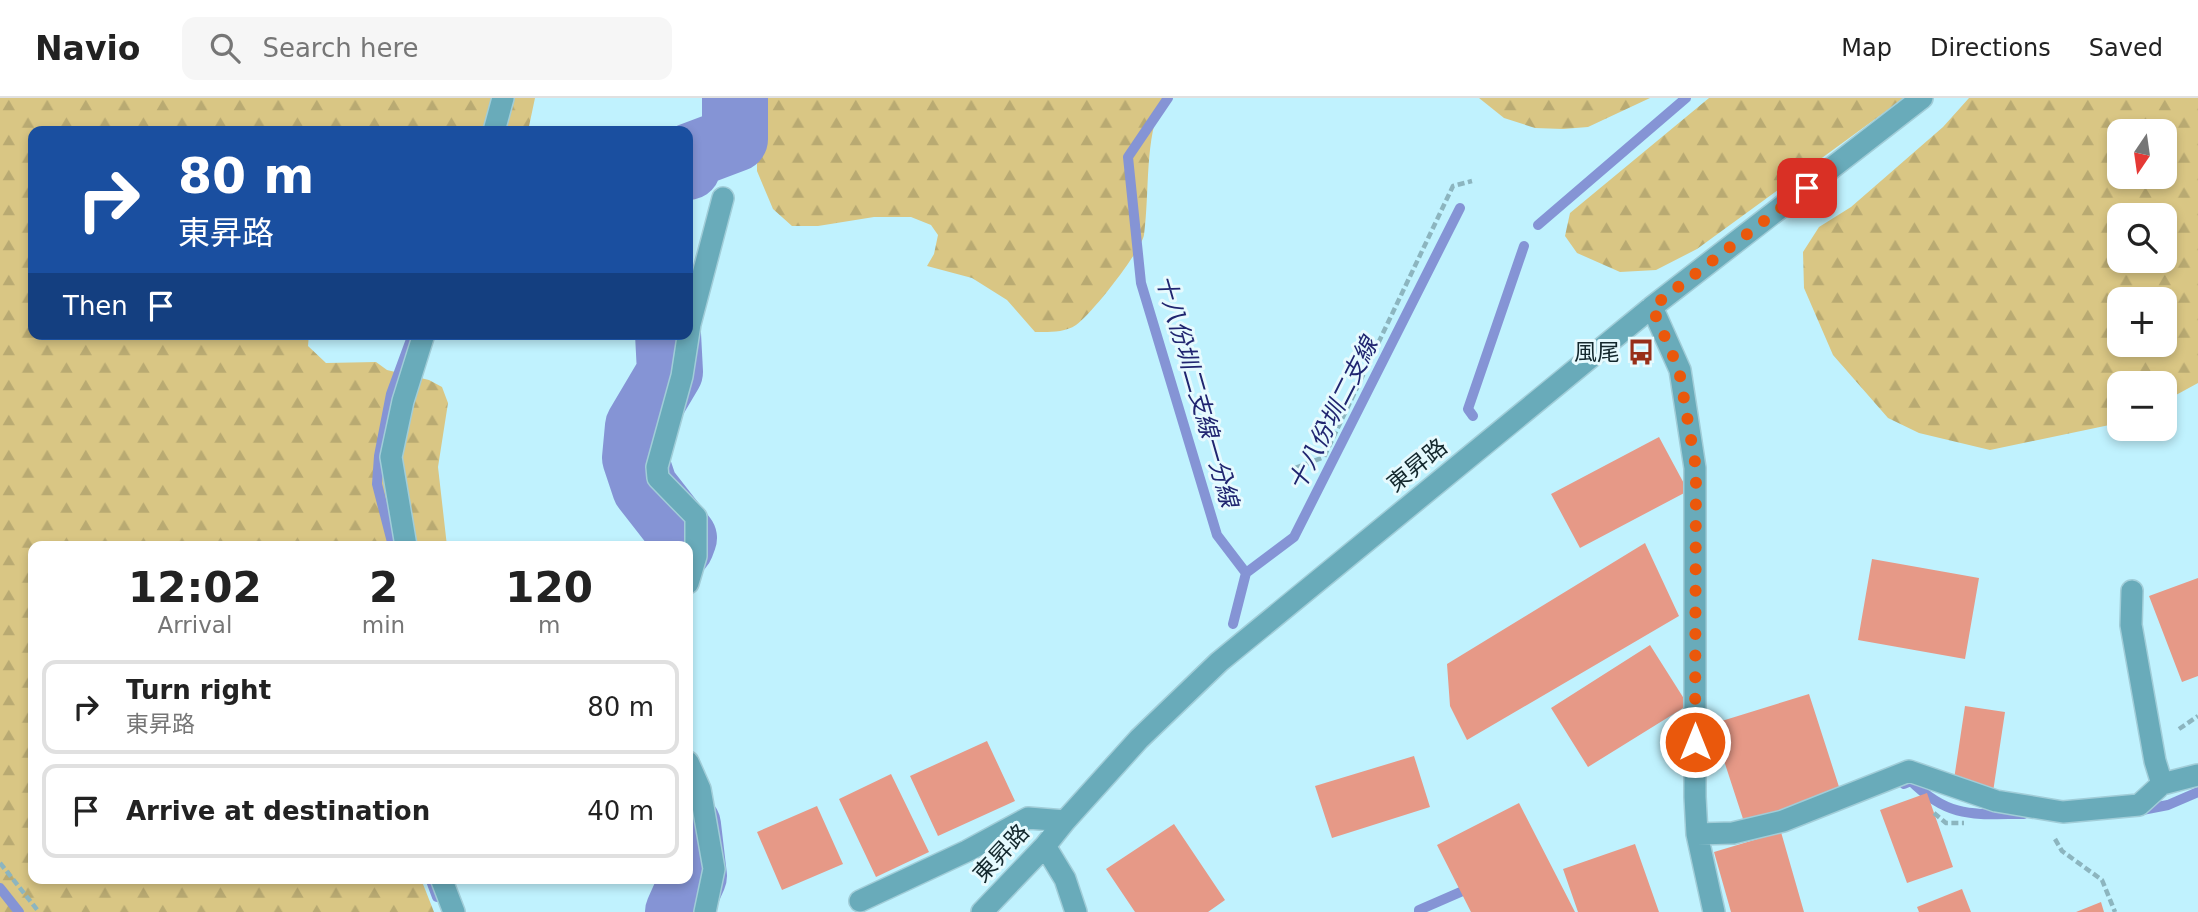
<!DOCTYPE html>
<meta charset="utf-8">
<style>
:root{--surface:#fff;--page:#f6f6f6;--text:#222;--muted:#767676;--line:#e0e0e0}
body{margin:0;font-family:"DejaVu Sans","Noto Sans TC",sans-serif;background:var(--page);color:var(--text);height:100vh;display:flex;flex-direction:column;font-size:26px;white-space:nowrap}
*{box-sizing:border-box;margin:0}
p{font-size:23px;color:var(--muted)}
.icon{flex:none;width:38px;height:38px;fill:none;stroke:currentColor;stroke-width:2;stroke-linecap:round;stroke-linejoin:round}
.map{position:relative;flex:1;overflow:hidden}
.side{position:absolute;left:28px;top:443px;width:665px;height:343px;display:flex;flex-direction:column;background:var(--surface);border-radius:14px;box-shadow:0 4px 10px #0003}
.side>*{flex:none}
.guide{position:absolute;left:28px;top:28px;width:665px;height:214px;border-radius:14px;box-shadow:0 4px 10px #0003;background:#1a4fa0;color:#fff;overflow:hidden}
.needle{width:46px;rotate:193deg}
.controls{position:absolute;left:2107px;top:21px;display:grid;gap:14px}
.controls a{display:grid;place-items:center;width:70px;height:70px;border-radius:14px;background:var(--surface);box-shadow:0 4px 10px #0003;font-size:35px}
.pin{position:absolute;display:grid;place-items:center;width:60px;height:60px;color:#fff;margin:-30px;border-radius:14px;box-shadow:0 4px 10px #0006}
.me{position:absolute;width:77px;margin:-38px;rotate:0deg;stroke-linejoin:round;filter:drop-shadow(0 0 5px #0008)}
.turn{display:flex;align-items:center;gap:24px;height:147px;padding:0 35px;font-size:32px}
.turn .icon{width:91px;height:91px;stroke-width:2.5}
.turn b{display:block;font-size:49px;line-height:60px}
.then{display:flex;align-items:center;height:66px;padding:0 35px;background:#0003;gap:14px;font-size:26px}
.eta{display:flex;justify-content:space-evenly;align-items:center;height:119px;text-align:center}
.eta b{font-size:42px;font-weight:700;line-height:49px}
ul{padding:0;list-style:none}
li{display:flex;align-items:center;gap:21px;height:94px;margin:0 14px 10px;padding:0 21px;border:4px solid var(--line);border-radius:14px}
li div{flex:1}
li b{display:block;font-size:26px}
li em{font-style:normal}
header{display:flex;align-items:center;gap:42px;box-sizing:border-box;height:98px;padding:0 35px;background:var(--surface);border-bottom:2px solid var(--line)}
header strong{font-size:33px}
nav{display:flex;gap:38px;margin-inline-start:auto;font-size:24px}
.search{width:490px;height:63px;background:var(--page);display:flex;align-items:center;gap:18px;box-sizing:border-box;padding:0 24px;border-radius:14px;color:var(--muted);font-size:26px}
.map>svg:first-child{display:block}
</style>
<header>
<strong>Navio</strong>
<div class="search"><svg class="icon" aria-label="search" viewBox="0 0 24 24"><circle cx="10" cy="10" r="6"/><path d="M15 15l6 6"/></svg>Search here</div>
<nav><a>Map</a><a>Directions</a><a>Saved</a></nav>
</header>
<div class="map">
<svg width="2198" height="814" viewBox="0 0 2198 814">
<defs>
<pattern id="forest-firs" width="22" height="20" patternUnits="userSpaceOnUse" patternTransform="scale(1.75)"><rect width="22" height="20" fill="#d9c684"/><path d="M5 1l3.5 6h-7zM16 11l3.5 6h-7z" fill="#b9aa72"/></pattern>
</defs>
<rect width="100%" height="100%" fill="#c0f2fe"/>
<path fill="url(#forest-firs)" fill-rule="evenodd" d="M 0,0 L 535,0 L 528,33 L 33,33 L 33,236 L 309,236 L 308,248 L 326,265 L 376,264 L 387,272 L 429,282 L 442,289 L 448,305 L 438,369 L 447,448 L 33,448 L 33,780 L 421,781 L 434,814 L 0,814 Z
M 760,0 L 1163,0 C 1144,42 1150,93 1144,137 C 1141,153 1091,217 1076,227 C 1064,235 1048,234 1035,234 L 1007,202 L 972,180 L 927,168 L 934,156 L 938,137 L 931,127 L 911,119 L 874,119 L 818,128 L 792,128 L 773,111 L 757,73 L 757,28 Z
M 1479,0 L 1650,0 L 1588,29 L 1563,31 L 1535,30 L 1504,20 Z
M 1709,0 L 1904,0 L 1697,151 L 1656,172 L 1620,174 L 1577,155 L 1565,138 L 1570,115 Z
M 1969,0 L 2198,0 L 2198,285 L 2165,303 L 2165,285 L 2119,285 L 2119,325 L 1990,352 L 1919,335 L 1888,320 L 1833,257 L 1804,190 L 1803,154 L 1819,129 L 1851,109 L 1943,29 ZM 2165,33 L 2165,79 L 2119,79 L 2119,33 ZM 2165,117 L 2165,163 L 2119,163 L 2119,117 ZM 2165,201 L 2165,247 L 2119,247 L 2119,201 Z"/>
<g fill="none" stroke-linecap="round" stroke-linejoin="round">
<path stroke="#8594d5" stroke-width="10" d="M 1168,0 L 1128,59 L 1141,185 L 1217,437 L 1246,475
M 1538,127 L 1686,0
M 1473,318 L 1468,311 L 1524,148
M 393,448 L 377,386 L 379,358 L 391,296 L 413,236
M 1233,526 L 1246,475 L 1294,439 L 1460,110
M 1904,686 L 1911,683 C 1949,721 1974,716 2024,716
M 2137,713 L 2168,707 L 2198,694
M 430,780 L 437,799
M 0,790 L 19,814
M 1419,814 L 1419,812 L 1472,789"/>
<path stroke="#8594d5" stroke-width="66" d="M 688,69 L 690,58 L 735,41 L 735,0
M 668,236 L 670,274 L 638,328 L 635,360 L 645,390 L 684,440 L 681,448
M 678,814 L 694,778 L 688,727"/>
</g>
<path fill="#e69987" d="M 1659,339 L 1688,393 L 1580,450 L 1551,396 Z
M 1645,445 L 1679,518 L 1467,642 L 1450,608 L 1447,566 Z
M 1872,461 L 1979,480 L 1965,561 L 1858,542 Z
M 2198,480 L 2198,578 L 2182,584 L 2149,498 Z
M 1650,547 L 1688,607 L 1588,669 L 1551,610 Z
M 1809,596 L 1841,695 L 1745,727 L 1712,626 Z
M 1965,608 L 2005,614 L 1993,694 L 1953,688 Z
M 987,643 L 1015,703 L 938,738 L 910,678 Z
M 1414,658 L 1430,709 L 1332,740 L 1315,688 Z
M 891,676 L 929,754 L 876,779 L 839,701 Z
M 1927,695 L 1953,769 L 1907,785 L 1880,712 Z
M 1519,705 L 1575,814 L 1471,814 L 1437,747 Z
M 817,708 L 843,766 L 782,792 L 757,734 Z
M 1174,726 L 1225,802 L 1208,814 L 1135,814 L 1106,771 Z
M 1781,734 L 1804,814 L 1731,814 L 1714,754 Z
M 1635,746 L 1659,814 L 1578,814 L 1563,771 Z
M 1962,791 L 1971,814 L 1919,814 L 1917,809 Z
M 2101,804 L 2104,814 L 2076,814 Z"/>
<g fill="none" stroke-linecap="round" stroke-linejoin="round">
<g stroke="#a1cdd8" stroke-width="24">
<path id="minor" d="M 494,33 L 503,0
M 1652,209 L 1680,272 L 1695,370 L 1695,699 L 1697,736 L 1714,814
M 406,448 L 391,359 L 403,303 L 424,236
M 688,485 L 696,458 L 696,419 L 658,380 L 657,369 L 682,278 L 690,226 L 723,100
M 2132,493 L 2131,527 L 2155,663 L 2162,686
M 688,664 L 700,691 L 714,771 L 705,814
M 1697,736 L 1733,735 L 1783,723 L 1909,673 L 1996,703 L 2063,714 L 2139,707 L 2162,686 L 2198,677
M 1045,748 L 1065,781 L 1076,814
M 441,780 L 454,814
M 860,803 L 967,753 L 1028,720 L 1065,723
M 982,814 L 1045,748 L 1065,723 L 1139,641 L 1219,564 L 1652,209 L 1922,0"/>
</g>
<path stroke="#8cb5bf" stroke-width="4.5" stroke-dasharray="7 3.5" stroke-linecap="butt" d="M 1295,370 L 1324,359 L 1453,88 L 1472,83
M 2179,631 L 2198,618
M 1934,715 L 1946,725 L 1964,725
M 2055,741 L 2062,753 L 2102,782 L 2115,814
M 0,765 L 39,814"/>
<use href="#minor" stroke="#69abba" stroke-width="21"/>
</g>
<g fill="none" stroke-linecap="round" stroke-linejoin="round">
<path stroke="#ea580c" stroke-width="12" stroke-dasharray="0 21.6" d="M 1695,644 L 1696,370 L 1679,272 L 1652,209 L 1807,90"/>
</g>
<defs>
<g id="bus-bare" transform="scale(2.1)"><path d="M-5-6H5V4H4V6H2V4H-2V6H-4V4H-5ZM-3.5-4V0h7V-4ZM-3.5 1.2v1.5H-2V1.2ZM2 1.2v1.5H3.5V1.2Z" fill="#982f19" stroke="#e6fafe" stroke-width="2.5" paint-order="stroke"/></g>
</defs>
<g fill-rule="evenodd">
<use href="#bus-bare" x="1641" y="254"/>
</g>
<g text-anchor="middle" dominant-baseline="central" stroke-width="6" stroke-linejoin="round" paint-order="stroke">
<g font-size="23" fill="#13272c" stroke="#e6fafe" text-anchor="end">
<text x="1620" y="254">風尾</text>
</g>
<g font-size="23" fill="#13272c" stroke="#e6fafe">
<text transform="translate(1417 367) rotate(-39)">東昇路</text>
<text transform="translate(1001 755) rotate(-47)">東昇路</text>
</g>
<g font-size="24" font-style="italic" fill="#202570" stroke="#e6fafe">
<text transform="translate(1197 293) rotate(74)">十八份圳二支線一分線</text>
<text transform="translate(1333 316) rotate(-63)">十八份圳二支線</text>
</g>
</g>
</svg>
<div class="controls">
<a><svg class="needle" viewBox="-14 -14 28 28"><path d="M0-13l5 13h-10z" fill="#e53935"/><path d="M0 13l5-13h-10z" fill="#767676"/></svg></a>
<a><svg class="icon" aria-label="search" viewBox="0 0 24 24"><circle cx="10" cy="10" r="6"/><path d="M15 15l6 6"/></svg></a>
<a>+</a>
<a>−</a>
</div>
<div class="pin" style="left:1807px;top:90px;background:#d93025"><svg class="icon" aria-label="arrive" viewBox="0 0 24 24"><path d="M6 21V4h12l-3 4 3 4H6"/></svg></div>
<svg class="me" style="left:1695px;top:644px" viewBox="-20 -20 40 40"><circle r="17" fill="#ea580c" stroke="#fff" stroke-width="3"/><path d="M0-11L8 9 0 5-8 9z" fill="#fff"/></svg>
<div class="guide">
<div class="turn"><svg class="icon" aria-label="right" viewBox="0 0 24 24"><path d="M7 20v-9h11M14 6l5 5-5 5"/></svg><div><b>80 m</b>東昇路</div></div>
<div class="then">Then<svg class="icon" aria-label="arrive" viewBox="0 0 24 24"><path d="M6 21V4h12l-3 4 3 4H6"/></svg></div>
</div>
<section class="side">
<div class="eta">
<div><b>12:02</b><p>Arrival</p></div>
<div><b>2</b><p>min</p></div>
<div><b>120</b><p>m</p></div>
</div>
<ul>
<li><svg class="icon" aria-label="right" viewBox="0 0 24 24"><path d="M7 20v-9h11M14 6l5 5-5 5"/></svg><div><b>Turn right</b><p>東昇路</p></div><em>80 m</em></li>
<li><svg class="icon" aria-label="arrive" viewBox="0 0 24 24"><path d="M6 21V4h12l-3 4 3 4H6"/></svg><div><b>Arrive at destination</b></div><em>40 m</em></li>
</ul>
</section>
</div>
